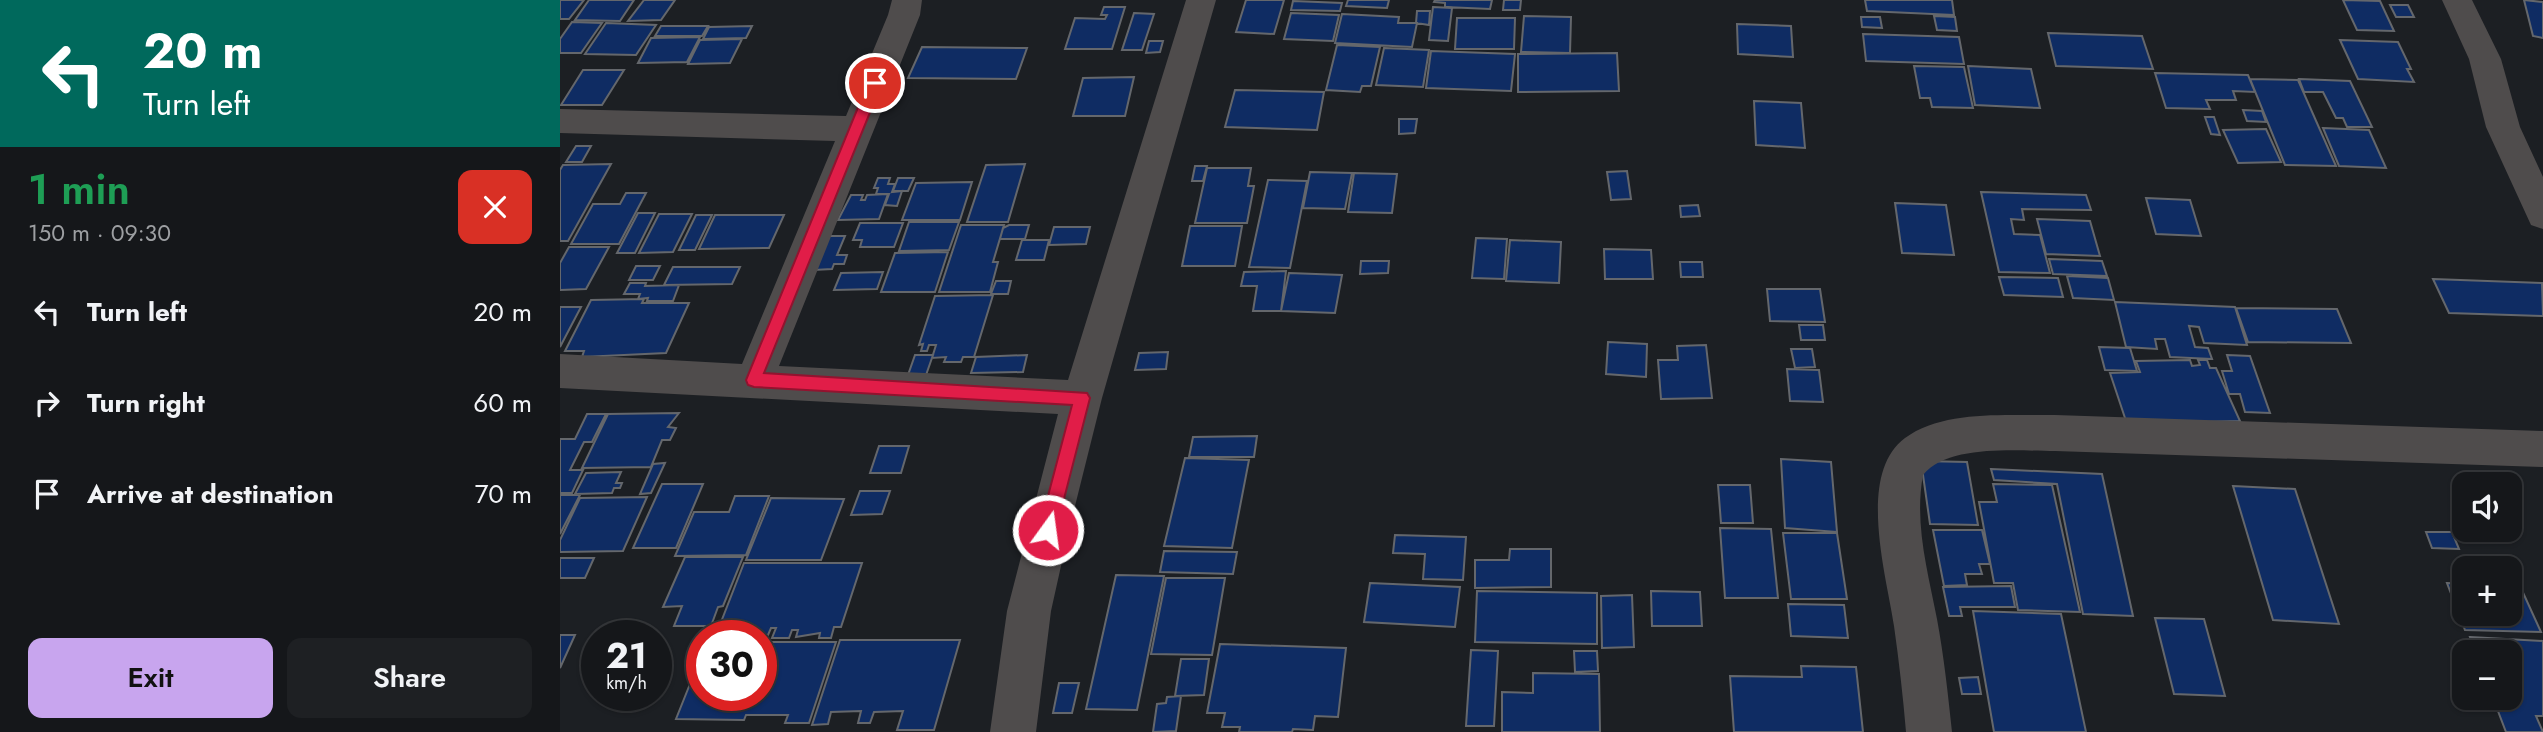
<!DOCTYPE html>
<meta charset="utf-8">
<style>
:root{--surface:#15171a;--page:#1e2023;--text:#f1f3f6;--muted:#9d9fa2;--line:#343639;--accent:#c8a5ee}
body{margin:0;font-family:Jost,sans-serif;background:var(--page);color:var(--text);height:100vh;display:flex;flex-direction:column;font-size:26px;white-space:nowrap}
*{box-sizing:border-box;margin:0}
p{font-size:23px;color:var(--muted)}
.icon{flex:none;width:38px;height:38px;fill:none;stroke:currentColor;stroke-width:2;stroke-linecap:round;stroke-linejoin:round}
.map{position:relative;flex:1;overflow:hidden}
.panel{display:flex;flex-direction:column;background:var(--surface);width:560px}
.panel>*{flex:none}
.hud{background:#00695c;color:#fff;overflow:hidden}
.controls{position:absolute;left:1892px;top:472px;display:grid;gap:14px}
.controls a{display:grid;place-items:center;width:70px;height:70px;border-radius:14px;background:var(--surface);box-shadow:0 2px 5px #0004,0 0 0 2px var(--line);font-size:35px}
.speed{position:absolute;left:21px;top:620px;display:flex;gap:14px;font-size:35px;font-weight:700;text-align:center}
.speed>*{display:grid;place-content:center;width:91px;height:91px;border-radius:50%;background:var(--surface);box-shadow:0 2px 5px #0004,0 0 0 2px var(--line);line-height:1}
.speed small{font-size:18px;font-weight:400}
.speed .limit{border:10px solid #d22;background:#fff;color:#111}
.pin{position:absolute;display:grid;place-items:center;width:60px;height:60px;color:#fff;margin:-30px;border:4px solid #fff;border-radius:50%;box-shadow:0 2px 7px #0007}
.me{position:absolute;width:77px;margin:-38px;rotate:14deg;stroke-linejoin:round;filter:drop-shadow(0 0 5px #0008)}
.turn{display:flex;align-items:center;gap:24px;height:147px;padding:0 28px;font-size:32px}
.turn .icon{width:91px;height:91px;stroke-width:2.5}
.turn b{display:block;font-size:49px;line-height:60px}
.round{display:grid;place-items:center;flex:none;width:74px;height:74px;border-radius:14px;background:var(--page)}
.summary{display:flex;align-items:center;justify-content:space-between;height:119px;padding:0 28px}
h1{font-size:42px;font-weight:600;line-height:52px;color:#1e9e55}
.button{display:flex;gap:14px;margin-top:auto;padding:14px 28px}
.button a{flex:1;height:80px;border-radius:14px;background:var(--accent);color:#111;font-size:28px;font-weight:600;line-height:80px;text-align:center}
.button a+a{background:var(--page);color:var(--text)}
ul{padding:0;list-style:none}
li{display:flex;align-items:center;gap:21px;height:91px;padding:0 28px}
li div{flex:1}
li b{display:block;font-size:26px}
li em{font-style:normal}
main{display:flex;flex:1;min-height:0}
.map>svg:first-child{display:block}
</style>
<main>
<section class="panel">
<div class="hud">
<div class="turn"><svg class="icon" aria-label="left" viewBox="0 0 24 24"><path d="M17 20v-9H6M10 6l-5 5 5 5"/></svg><div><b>20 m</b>Turn left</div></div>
</div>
<div class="summary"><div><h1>1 min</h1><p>150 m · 09:30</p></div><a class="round" style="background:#d93025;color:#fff"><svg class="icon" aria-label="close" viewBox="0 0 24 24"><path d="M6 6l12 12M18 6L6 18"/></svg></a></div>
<ul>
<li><svg class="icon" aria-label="left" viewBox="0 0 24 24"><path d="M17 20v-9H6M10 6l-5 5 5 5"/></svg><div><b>Turn left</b></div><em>20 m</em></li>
<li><svg class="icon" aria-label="right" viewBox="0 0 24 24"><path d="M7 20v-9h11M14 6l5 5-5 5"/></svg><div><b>Turn right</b></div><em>60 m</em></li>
<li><svg class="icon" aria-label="arrive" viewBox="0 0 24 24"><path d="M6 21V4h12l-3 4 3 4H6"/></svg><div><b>Arrive at destination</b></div><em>70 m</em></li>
</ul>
<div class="button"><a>Exit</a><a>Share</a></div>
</section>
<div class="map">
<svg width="1983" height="732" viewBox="0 0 1983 732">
<rect width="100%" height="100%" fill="#1c1f23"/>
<path fill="#0f2c63" stroke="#64676c" stroke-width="2" d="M 0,0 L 24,0 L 9,19 L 0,19 Z
M 29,0 L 74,0 L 60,21 L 15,20 Z
M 84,0 L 115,0 L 101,20 L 68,21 Z
M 686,0 L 724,0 L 714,34 L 676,32 Z
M 788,0 L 829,0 L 827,8 L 786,6 Z
M 875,0 L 932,0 L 930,9 L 885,7 L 885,3 L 874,2 Z
M 944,0 L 961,0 L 960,10 L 943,10 Z
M 1305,0 L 1392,0 L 1394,15 L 1307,11 Z
M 1783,0 L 1820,1 L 1834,31 L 1797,30 Z
M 1964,0 L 1983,2 L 1983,38 L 1973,36 Z
M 733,1 L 782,3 L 780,11 L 731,10 Z
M 1830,5 L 1848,5 L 1854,17 L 1836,17 Z
M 544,7 L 565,7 L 552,49 L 505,49 L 515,18 L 545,19 L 547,15 L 541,15 Z
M 873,7 L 892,8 L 888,41 L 869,40 Z
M 857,11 L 870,11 L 869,25 L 856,23 Z
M 574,13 L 594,14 L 582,50 L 562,50 Z
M 731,13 L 779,15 L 773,41 L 724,39 Z
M 782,14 L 839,17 L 838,23 L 857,23 L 852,47 L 775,43 Z
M 964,16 L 1011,17 L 1010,53 L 961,52 Z
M 1374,16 L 1395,17 L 1397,31 L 1377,30 Z
M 1301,17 L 1320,17 L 1322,28 L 1302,27 Z
M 897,18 L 955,18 L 954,49 L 895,49 Z
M 12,22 L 42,23 L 21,53 L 0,53 L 0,39 Z
M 46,23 L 96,25 L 76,55 L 25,54 Z
M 1177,24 L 1231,26 L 1233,57 L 1178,54 Z
M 101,26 L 148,26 L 142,36 L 95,36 Z
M 192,26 L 186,38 L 143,39 L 149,27 Z
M 1488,33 L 1582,36 L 1593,69 L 1496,66 Z
M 1303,34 L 1399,37 L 1404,64 L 1306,61 Z
M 140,37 L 127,62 L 78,63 L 91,38 Z
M 182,39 L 170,63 L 128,64 L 140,40 Z
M 1780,40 L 1838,42 L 1851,69 L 1847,69 L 1854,82 L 1798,79 Z
M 589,41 L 603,41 L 600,52 L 586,53 Z
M 777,45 L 820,47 L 811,86 L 802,86 L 800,92 L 766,90 Z
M 362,47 L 467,48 L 456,79 L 348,78 Z
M 824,48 L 869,50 L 863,87 L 816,85 Z
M 871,51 L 955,54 L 951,91 L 866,88 Z
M 1057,53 L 1059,91 L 958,92 L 958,54 Z
M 1354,66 L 1404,67 L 1413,108 L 1372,107 L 1370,98 L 1360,98 Z
M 1408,66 L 1471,69 L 1480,108 L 1415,105 Z
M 23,70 L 64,70 L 42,105 L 1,105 Z
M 1595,73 L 1688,75 L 1695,92 L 1673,91 L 1676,100 L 1646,100 L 1650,109 L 1606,108 Z
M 574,77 L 565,116 L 513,116 L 523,78 Z
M 1690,79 L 1738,80 L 1776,166 L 1725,165 Z
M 1739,79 L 1790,81 L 1812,127 L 1787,127 L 1783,118 L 1776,118 L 1763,92 L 1744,92 Z
M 675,90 L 764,92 L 757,130 L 665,127 Z
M 1194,101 L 1241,103 L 1245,148 L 1196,145 Z
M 1683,110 L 1702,111 L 1706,122 L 1687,121 Z
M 1645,117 L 1654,117 L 1660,135 L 1651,134 Z
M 839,119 L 857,119 L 855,133 L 839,134 Z
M 1763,128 L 1809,130 L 1826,168 L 1779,166 Z
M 1706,129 L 1721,162 L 1678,163 L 1663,130 Z
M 16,146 L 31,146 L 22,162 L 6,162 Z
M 51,164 L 8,241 L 0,241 L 0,170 L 3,165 Z
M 465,164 L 448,222 L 407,222 L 426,165 Z
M 635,166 L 647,166 L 643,181 L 632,181 Z
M 647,168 L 691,168 L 688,186 L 694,186 L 687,223 L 635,223 Z
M 1067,171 L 1071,199 L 1051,200 L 1047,172 Z
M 750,172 L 792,173 L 785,209 L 743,208 Z
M 794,173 L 837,174 L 832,213 L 788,212 Z
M 318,178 L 330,178 L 328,184 L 335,184 L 332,192 L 342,191 L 337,206 L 325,205 L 329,194 L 316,194 L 318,188 L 314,188 Z
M 338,178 L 354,178 L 348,191 L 333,191 Z
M 708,180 L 747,181 L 730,268 L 689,267 Z
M 412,182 L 400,220 L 342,220 L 356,183 Z
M 1421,192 L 1526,195 L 1531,210 L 1462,209 L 1464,220 L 1451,219 L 1454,234 L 1480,235 L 1490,273 L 1439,272 Z
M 66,193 L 86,193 L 59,244 L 11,244 L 33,204 L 60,204 Z
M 328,194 L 319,219 L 278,220 L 291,195 L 303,195 L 301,200 L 305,200 L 307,195 Z
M 1586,198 L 1630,200 L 1641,236 L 1596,234 Z
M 1335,203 L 1386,205 L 1394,255 L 1342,253 Z
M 1138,205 L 1140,216 L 1121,217 L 1120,206 Z
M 78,213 L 95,213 L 75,253 L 57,253 Z
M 99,214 L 132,214 L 113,252 L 79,253 Z
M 136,215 L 152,215 L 135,250 L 119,250 Z
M 155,215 L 224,215 L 209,248 L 139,249 Z
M 1477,219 L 1530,221 L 1540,256 L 1486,254 Z
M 349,222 L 399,222 L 389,250 L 339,251 Z
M 300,223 L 343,223 L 334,247 L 300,247 L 302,240 L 293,240 Z
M 401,225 L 444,225 L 433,262 L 438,262 L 430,292 L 379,292 Z
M 449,225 L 469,225 L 465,239 L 440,239 L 443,228 Z
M 630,226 L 682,226 L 675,266 L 622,266 Z
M 494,227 L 530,227 L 526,244 L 489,245 Z
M 268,236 L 285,236 L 277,255 L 287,255 L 284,264 L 274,264 L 272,269 L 254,270 Z
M 916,238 L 947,239 L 944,279 L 912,278 Z
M 462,240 L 489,240 L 484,260 L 456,260 Z
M 950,240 L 1001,242 L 999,283 L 946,281 Z
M 9,247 L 49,247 L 26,289 L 0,290 L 0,263 Z
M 1044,249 L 1091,250 L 1093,279 L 1045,279 Z
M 388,252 L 375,292 L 321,292 L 335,253 Z
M 1489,259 L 1542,261 L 1547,276 L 1493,274 Z
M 801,261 L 829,261 L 828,273 L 800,274 Z
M 1120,262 L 1142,262 L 1143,277 L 1121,277 Z
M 76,266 L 100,266 L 93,280 L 69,280 Z
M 113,267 L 180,267 L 172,284 L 104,285 Z
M 726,271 L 721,311 L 693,311 L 697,286 L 681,286 L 684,272 Z
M 323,272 L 317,289 L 274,290 L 281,273 Z
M 729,273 L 782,275 L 775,313 L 721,311 Z
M 1507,276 L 1548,278 L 1554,300 L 1513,298 Z
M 1439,277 L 1498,278 L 1503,297 L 1444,295 Z
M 1873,279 L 1982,283 L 1983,316 L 1889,313 Z
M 436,281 L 451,281 L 448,294 L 431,294 Z
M 70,283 L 86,283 L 85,286 L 119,285 L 113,301 L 87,301 L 88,298 L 78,299 L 80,294 L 64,294 Z
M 1207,289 L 1260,289 L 1265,322 L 1210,321 Z
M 433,295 L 414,357 L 403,357 L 401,362 L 384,362 L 386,357 L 372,358 L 376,345 L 369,345 L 367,351 L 361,351 L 363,344 L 359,345 L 375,296 Z
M 84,299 L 82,303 L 129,303 L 106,353 L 22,357 L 24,351 L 5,351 L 31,300 Z
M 1555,302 L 1675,307 L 1687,345 L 1644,343 L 1639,327 L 1629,326 L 1635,347 L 1648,348 L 1652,359 L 1610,357 L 1605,339 L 1595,339 L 1597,349 L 1566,347 Z
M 0,307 L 21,307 L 0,347 Z
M 1676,308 L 1777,309 L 1791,343 L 1688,342 Z
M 1239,325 L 1263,325 L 1265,340 L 1241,340 Z
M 1048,342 L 1087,344 L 1086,377 L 1046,374 Z
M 1146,345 L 1152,398 L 1101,399 L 1098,360 L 1118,360 L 1117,346 Z
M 1539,347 L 1570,348 L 1577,371 L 1545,370 Z
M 1231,349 L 1252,349 L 1255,367 L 1235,368 Z
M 608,352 L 606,369 L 575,370 L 579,353 Z
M 355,355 L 373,355 L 366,375 L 348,375 Z
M 467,355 L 463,372 L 411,373 L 416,357 Z
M 1667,355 L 1690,356 L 1710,413 L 1685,412 L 1680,394 L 1669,394 L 1662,371 L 1672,371 Z
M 1630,360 L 1632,366 L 1640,365 L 1638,360 L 1647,360 L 1650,368 L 1656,368 L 1680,421 L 1567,424 L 1550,373 L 1580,372 L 1576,361 Z
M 1227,369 L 1259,370 L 1263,402 L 1230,401 Z
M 119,413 L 108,427 L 116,428 L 110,440 L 102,440 L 91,467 L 22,468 L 48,414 Z
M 27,414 L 46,414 L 32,442 L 24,442 L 10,470 L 23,470 L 12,493 L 0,493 L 0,439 L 15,439 Z
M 697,436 L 694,457 L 629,457 L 633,437 Z
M 319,446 L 349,446 L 341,473 L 310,473 Z
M 625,458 L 689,460 L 672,548 L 604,546 Z
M 1221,459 L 1271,462 L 1277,532 L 1225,528 Z
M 1361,461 L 1407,462 L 1418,525 L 1370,524 Z
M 105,463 L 91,493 L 80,494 L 93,464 Z
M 1431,469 L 1542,474 L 1573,616 L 1523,614 L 1497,484 L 1434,480 Z
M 61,472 L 56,483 L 62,483 L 60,488 L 54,488 L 52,493 L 15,494 L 26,473 Z
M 102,484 L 143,484 L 116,548 L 73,548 Z
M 1433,484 L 1492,485 L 1520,612 L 1458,610 L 1453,583 L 1434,583 L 1419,502 L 1437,502 Z
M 1158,485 L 1190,485 L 1193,523 L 1161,523 Z
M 1673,486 L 1735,489 L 1779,624 L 1713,620 Z
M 300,491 L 330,491 L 322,514 L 291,515 Z
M 0,495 L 20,495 L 0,534 Z
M 175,496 L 209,496 L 186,555 L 115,556 L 134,512 L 169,512 Z
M 87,497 L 63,551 L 0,552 L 0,540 L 20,498 Z
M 211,498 L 284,499 L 261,560 L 186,560 Z
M 1160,528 L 1211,529 L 1218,598 L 1165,598 Z
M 1373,530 L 1422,530 L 1430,564 L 1419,564 L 1422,574 L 1405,574 L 1407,585 L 1384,586 Z
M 1866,532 L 1892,532 L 1899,549 L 1872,548 Z
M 1223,533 L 1277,533 L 1287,599 L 1231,599 Z
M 835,535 L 906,537 L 903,580 L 863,579 L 865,554 L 833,553 Z
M 950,549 L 991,549 L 991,587 L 915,588 L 915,560 L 949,560 Z
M 604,551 L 677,552 L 673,574 L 600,572 Z
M 125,557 L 183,557 L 163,606 L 158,607 L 151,626 L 114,626 L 122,606 L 103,607 Z
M 0,558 L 34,558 L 25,578 L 0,578 Z
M 184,563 L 302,563 L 281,627 L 274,627 L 271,638 L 259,638 L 260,633 L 236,637 L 238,630 L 232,630 L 229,638 L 212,638 L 216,628 L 211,628 L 208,635 L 188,635 L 191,628 L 180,628 L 178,635 L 156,635 Z
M 556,575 L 604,576 L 577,710 L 526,709 Z
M 606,578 L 665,578 L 652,655 L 591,654 Z
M 810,583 L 900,587 L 895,627 L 804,622 Z
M 1887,583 L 1904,584 L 1904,614 L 1950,614 L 1950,585 L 1960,586 L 1981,632 L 1905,630 Z
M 1451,586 L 1455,607 L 1400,607 L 1402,616 L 1389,616 L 1383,587 Z
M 917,591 L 1037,593 L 1037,644 L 915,642 Z
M 1091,591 L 1140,592 L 1142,626 L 1092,626 Z
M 1072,595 L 1074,647 L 1042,648 L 1041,596 Z
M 1228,604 L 1284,605 L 1288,638 L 1231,636 Z
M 1413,611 L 1501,614 L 1526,732 L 1434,732 Z
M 1595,618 L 1644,619 L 1665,696 L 1614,694 Z
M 0,635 L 15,635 L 0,668 Z
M 1910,637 L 1983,641 L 1983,716 L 1976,716 L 1983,732 L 1946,732 L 1933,698 L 1950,698 L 1950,653 L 1916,653 Z
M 280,640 L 400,640 L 374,730 L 337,730 L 343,711 L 314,712 L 310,723 L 298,723 L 301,711 L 271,712 L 268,724 L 252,725 Z
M 201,642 L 276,642 L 249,723 L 225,723 L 228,715 L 186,715 L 184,720 L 116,719 L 142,654 L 142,695 L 201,695 Z
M 660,644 L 786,648 L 778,717 L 755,716 L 753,730 L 733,729 L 732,732 L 679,732 L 680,727 L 662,727 L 665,713 L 647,713 Z
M 911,650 L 938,651 L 934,726 L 906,726 Z
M 1014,651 L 1037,651 L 1038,671 L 1015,672 Z
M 621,659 L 649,659 L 644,695 L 615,696 Z
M 1241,666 L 1296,667 L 1303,732 L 1174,732 L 1170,676 L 1242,677 Z
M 973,673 L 1039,674 L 1040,732 L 942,732 L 942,692 L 973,693 Z
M 1418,677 L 1421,694 L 1402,694 L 1399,678 Z
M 499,683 L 519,683 L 512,713 L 493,713 Z
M 621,696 L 616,731 L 593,732 L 597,704 L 606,703 L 607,697 Z"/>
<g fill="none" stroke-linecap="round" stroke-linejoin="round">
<path fill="#4f4c4c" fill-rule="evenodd" d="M 332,0 L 362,0 L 360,15 L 219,366 L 508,380 L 626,0 L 656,0 L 542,398 L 509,530 L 491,611 L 476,732 L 430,732 L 447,611 L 498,414 L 0,388 L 0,354 L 182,364 L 275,141 L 0,133 L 0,109 L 286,116 L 328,15 Z
M 1882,0 L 1912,0 L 1941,59 L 1960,127 L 1983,177 L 1983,229 L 1971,225 L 1926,127 L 1909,59 Z
M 1495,415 L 1983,431 L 1983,467 L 1495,451 C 1457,451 1388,444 1363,475 C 1354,524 1368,572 1377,619 C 1384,657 1388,694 1392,732 L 1346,732 C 1343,697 1339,661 1334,626 C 1327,577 1296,474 1345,438 C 1384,409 1449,416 1495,415 Z"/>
</g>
<path fill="#e11d48" stroke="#92132f" stroke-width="2" d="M 315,78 L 322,83 L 204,373 L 527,393 L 530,398 L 496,530 L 494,536 L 488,538 L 481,536 L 479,530 L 512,405 L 194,387 L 188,385 L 186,380 L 308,83 Z"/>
</svg>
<div class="controls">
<a><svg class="icon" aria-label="sound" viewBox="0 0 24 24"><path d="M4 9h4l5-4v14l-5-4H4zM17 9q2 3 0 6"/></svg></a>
<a>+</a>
<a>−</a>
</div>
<div class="speed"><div>21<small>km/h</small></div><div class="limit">30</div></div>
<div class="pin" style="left:315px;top:83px;background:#d93025"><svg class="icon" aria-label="arrive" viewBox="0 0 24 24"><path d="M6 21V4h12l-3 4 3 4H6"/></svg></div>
<svg class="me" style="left:488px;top:530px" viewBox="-20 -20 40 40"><circle r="17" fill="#e11d48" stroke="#fff" stroke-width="3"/><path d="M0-11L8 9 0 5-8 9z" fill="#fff"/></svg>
</div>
</main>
